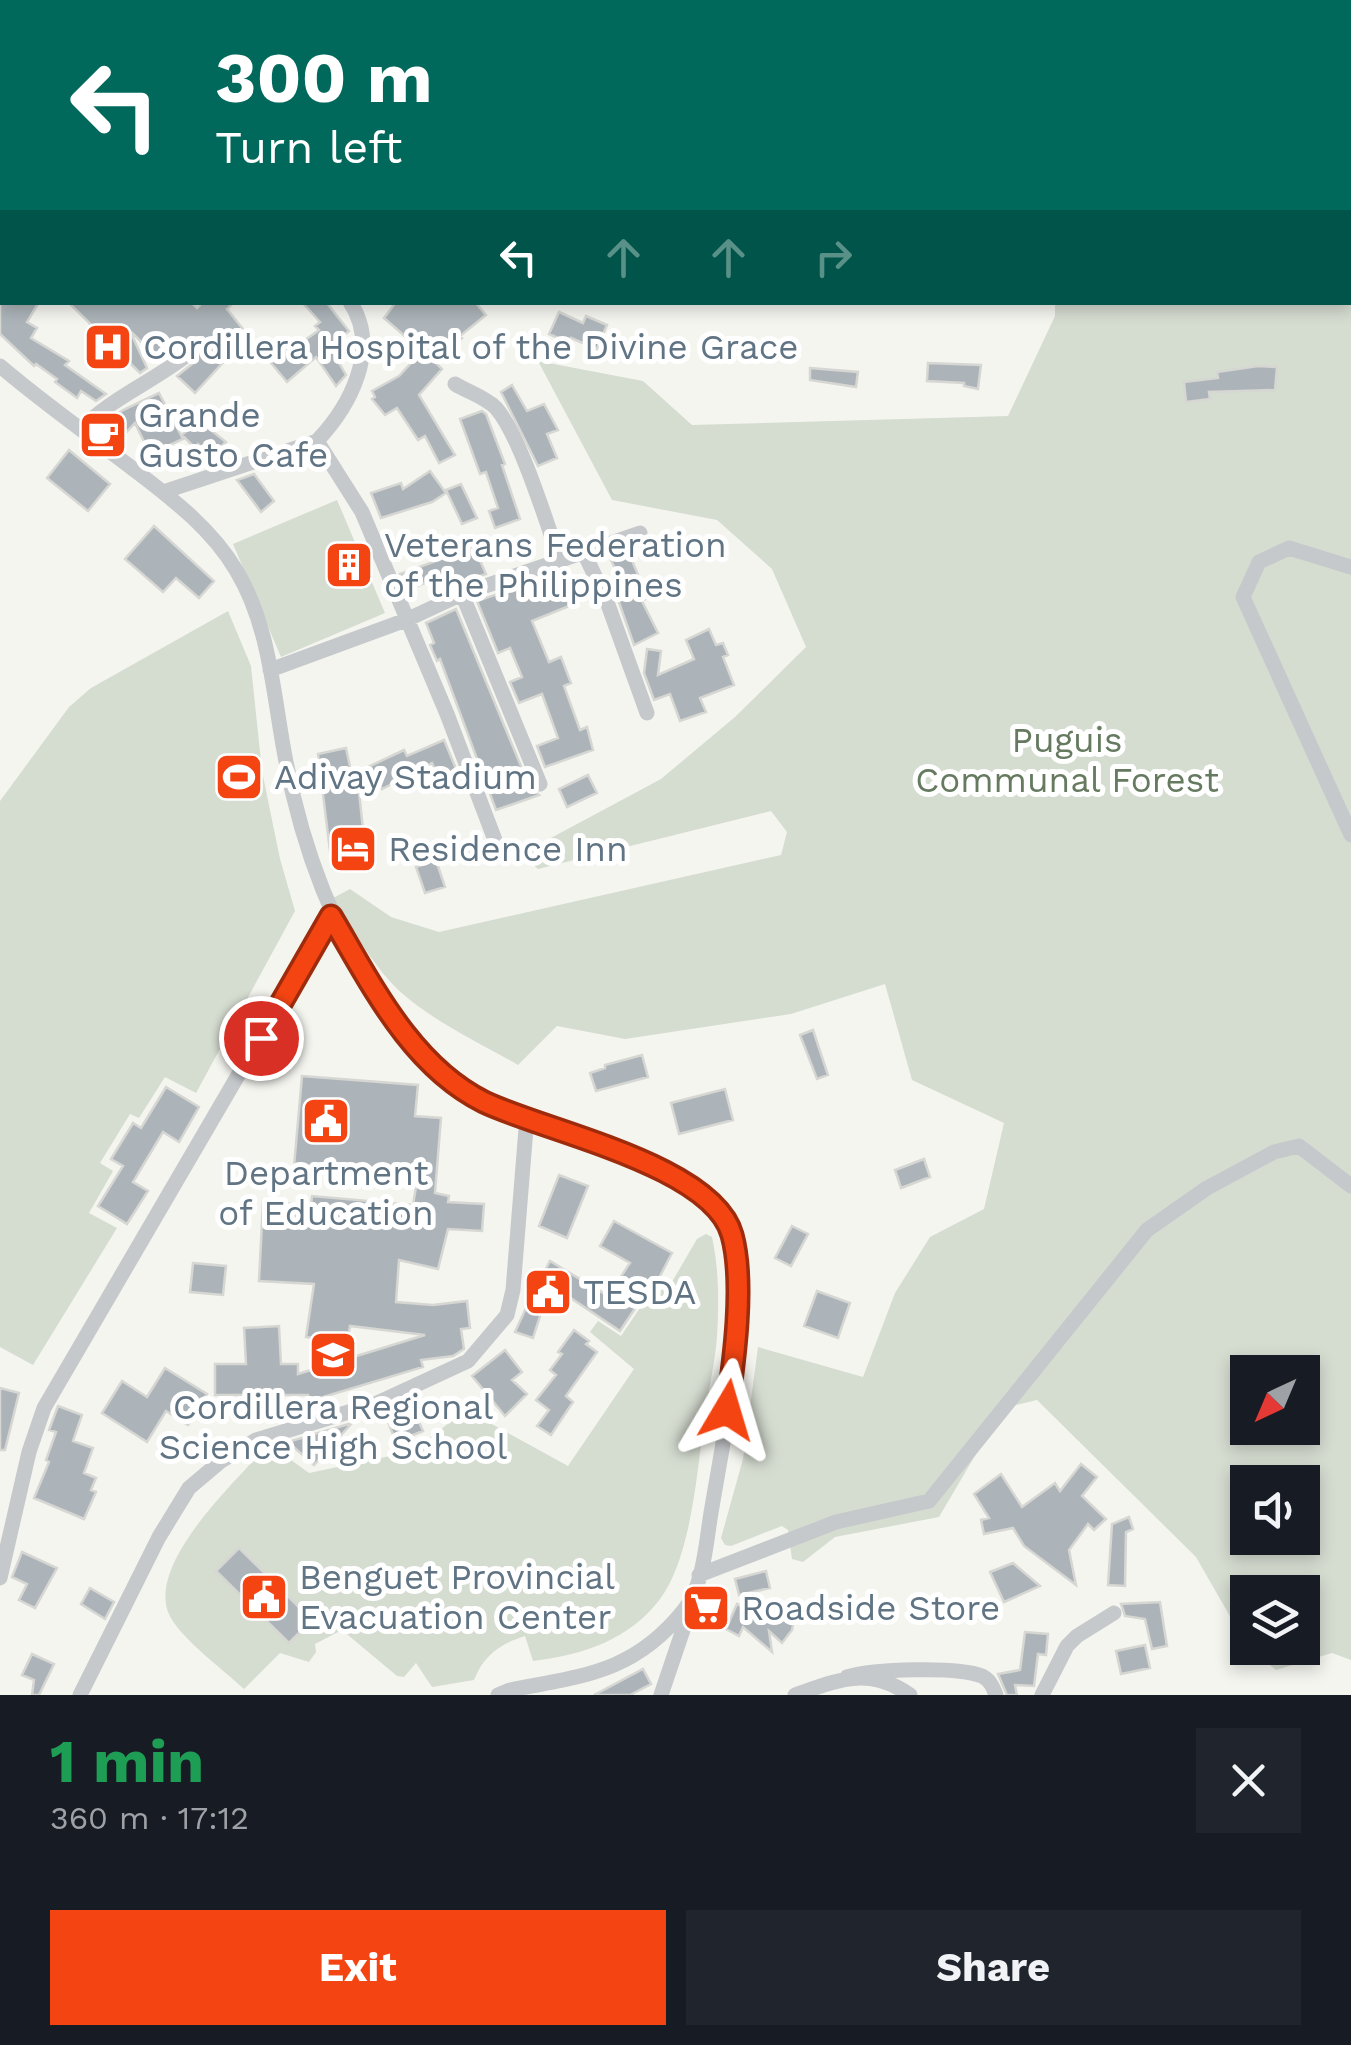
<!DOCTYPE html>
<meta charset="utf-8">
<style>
:root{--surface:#171b24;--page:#20242c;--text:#f1f3f6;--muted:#9ea1a6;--accent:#f34412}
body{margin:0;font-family:"Work Sans",sans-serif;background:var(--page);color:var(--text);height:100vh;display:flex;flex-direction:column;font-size:38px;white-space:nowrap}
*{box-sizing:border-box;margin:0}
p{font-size:32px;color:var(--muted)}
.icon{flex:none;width:55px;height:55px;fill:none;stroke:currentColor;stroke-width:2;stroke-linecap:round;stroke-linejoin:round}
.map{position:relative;height:1695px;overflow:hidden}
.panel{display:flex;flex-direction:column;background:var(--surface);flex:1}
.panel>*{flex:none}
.banner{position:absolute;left:0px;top:0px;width:1352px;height:305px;box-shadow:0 5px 15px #0003;background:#00695c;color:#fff;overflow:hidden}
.needle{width:65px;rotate:224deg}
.buttons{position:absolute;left:1230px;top:1355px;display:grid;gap:20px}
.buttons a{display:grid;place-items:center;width:90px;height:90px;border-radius:0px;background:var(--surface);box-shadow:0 5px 15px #0003;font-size:50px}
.pin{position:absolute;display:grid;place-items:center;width:85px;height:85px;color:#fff;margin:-42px;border:5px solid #fff;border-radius:50%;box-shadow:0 2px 10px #0007}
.me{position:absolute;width:110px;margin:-55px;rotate:7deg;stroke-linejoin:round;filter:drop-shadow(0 0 8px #0008)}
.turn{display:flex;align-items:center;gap:35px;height:210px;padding:0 50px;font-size:45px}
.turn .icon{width:130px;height:130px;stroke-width:2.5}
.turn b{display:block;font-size:70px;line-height:85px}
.lanes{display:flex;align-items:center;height:95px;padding:0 50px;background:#0003;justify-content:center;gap:50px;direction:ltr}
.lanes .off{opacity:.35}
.round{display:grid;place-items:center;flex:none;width:105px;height:105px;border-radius:0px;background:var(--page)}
.head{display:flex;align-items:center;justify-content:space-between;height:170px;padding:0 50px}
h1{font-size:60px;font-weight:700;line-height:75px;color:#1e9e55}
.primary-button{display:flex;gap:20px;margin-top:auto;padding:20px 50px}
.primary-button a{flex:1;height:115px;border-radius:0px;background:var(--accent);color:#fff;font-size:40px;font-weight:700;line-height:115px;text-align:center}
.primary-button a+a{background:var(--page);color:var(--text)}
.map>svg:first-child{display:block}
</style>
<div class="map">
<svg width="1351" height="1695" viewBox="0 0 1351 1695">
<rect width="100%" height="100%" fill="#f5f5f0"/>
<path fill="#d5dcd0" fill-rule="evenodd" d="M 1225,0 L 1351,0 L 1351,1660 L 1332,1653 L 1276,1670 L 1248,1648 L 1302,1648 L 1302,1592 L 1248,1592 L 1247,1646 L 1196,1557 L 1037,1400 L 1003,1408 L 939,1517 L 835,1537 L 803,1562 L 792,1559 L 788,1530 L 782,1526 L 731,1546 L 725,1545 L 721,1538 L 743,1459 L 758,1347 L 863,1377 L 895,1293 L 930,1237 L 984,1209 L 1004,1123 L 912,1080 L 885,984 L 791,1014 L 625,1039 L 557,1026 L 518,1065 C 480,1043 436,1023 403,994 C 374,969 354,930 333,898 L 350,889 L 391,917 L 439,932 L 781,855 L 787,832 L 771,811 L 538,869 L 521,854 L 661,779 L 735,717 L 806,647 L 772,569 L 717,520 L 612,500 L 538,361 L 643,381 L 692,425 L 1008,416 L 1055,316 L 1055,303 L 1350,302 L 1350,2 ZM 1248,1372 L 1302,1372 L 1302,1428 L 1248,1428 ZM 1248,1482 L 1302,1482 L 1302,1538 L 1248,1538 Z
M 337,500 L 385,613 L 281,657 L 233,544 Z
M 228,611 L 251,666 L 262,771 L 280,859 L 295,911 L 196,1093 L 165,1077 L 139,1118 L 130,1114 L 100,1163 L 113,1171 L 89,1213 L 117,1228 L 33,1365 L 0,1347 L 0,801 L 69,707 L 91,688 Z
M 706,1234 L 712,1237 C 719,1269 719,1304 717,1337 C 715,1362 709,1388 705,1413 C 698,1464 692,1557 660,1599 C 629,1640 583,1655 533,1661 L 525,1636 C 500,1644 484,1655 474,1680 L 432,1687 L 416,1663 L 404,1677 L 397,1676 L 342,1630 L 315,1644 L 316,1652 L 309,1662 L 280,1653 L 244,1689 C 225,1671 177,1636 168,1612 C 151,1564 224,1493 253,1461 L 291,1460 L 309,1473 L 395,1455 L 429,1438 L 473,1405 L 490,1423 L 568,1466 L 634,1369 L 590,1332 L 598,1321 L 621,1336 L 648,1296 L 669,1287 L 697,1239 Z"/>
<path fill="#acb4b9" stroke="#d6d6d3" stroke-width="2.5" d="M 0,302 L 39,302 L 27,322 L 37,328 L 31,338 L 69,361 L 65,365 L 106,394 L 96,401 L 81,391 L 77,398 L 55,382 L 57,379 L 36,364 L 34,366 L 0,334 Z
M 68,302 L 191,302 L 197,308 L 203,302 L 234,302 L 227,309 L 251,339 L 230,355 L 195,393 L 177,376 L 197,360 L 198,353 L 192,345 L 180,346 L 174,340 L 157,357 L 130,331 L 147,368 L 140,373 Z
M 302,302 L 326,302 L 349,331 L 330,347 L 346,375 L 336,386 L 316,357 L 287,382 L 271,363 L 289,348 L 291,350 L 319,330 L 315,326 L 320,322 Z
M 396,302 L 475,302 L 486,315 L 460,336 L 462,338 L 437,364 L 442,369 L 419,395 L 455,455 L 439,463 L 425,436 L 418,440 L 397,408 L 385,415 L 372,399 L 375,397 L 372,391 L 399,376 L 422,351 L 384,318 Z
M 559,312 L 583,323 L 586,316 L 607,325 L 597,349 L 571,338 L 569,343 L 549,334 Z
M 928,363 L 981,365 L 978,389 L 964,386 L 964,383 L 927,381 Z
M 1258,366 L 1277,367 L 1275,390 L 1209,392 L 1210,399 L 1186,402 L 1184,382 L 1218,378 L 1217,372 Z
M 810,368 L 858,372 L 856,387 L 810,380 Z
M 512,385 L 527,411 L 544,404 L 558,430 L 547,434 L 557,458 L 538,466 L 501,392 Z
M 159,393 L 183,439 L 150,454 L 135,423 L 120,439 L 103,424 L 123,410 Z
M 482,411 L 486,414 L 505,464 L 502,465 L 520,519 L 495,528 L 489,511 L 498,508 L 486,472 L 480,474 L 460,419 Z
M 198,420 L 226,442 L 211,456 L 198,444 L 195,448 L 182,435 Z
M 69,450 L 110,484 L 88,511 L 47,478 Z
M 430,471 L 446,493 L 432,502 L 381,518 L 371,493 L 401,483 L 403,489 Z
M 254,474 L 274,501 L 261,512 L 237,480 Z
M 461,484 L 477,518 L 462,524 L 446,490 Z
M 154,526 L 214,581 L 199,598 L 176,578 L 163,592 L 125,559 Z
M 353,542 L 367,573 L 355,579 L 352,572 L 339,578 L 330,559 L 343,553 L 340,547 Z
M 474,547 L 486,574 L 447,588 L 442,575 L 407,591 L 400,574 Z
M 627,549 L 648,598 L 642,601 L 658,633 L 634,645 L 615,591 L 624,587 L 609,556 Z
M 565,571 L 579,602 L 532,621 L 549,662 L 561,657 L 571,683 L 564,686 L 580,730 L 587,727 L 593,750 L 545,767 L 537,746 L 558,738 L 542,694 L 519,703 L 510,682 L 522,677 L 510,648 L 498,653 L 477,601 Z
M 456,609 L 530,788 L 539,795 L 496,810 L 440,659 L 437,661 L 430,645 L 434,643 L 426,623 Z
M 709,629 L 716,645 L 723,643 L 728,655 L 723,657 L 734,685 L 700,698 L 706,712 L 680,721 L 670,694 L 654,700 L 644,673 L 647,649 L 661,651 L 658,675 L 694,659 L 686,640 Z
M 444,740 L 459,776 L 441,784 L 432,763 L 382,789 L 370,766 L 404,750 L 407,756 Z
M 346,748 L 352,776 L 357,773 L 365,848 L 330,851 L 318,754 Z
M 588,775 L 597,793 L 567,807 L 559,789 Z
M 436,860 L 445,887 L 425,893 L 416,867 Z
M 813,1030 L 828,1075 L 817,1079 L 800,1035 Z
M 642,1055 L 648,1077 L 596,1091 L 590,1073 L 605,1068 L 605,1065 Z
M 302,1076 L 418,1085 L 415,1116 L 441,1118 L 435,1193 L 449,1196 L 448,1202 L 484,1204 L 482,1231 L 448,1229 L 438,1269 L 399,1260 L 396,1302 L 433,1305 L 467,1301 L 470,1328 L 461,1329 L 464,1349 L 453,1356 L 421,1360 L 423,1367 L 310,1401 L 308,1395 L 215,1395 L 215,1364 L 246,1364 L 244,1328 L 279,1326 L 281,1364 L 298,1364 L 298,1374 L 425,1335 L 350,1326 L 347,1343 L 306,1337 L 314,1284 L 259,1281 L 263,1202 L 311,1205 L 312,1196 L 413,1205 L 417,1181 L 412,1180 L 412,1177 L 294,1166 Z
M 166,1087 L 199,1107 L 179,1142 L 163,1132 L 133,1182 L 148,1191 L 127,1224 L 98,1206 L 123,1166 L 111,1159 L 133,1123 L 141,1128 Z
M 725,1089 L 733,1120 L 679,1134 L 671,1103 Z
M 924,1159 L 930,1177 L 901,1188 L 895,1170 Z
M 559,1175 L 588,1186 L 567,1238 L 539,1226 Z
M 614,1221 L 672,1253 L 659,1278 L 656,1277 L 620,1331 L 541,1278 L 550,1261 L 608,1296 L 630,1263 L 600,1246 Z
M 792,1226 L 808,1234 L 791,1266 L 775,1258 Z
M 193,1263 L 226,1266 L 223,1295 L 190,1292 Z
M 817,1291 L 850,1303 L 838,1338 L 804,1326 Z
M 531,1297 L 543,1307 L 533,1338 L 515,1332 Z
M 574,1330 L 589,1341 L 586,1344 L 597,1352 L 566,1396 L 573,1402 L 551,1435 L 537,1426 L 549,1410 L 536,1400 L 556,1375 L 550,1370 L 562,1354 L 558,1352 Z
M 505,1350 L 522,1372 L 512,1380 L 527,1394 L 505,1416 L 472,1376 Z
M 165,1368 L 207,1394 L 188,1425 L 166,1411 L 147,1442 L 102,1413 L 122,1381 L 147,1397 Z
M 0,1388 L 19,1393 L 5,1450 L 0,1450 Z
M 58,1406 L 82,1415 L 73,1441 L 93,1448 L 84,1473 L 96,1478 L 91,1490 L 96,1492 L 84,1519 L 34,1498 L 49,1462 L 46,1460 L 56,1432 L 49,1430 Z
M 412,1406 L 423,1431 L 396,1442 L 386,1417 Z
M 352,1423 L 314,1465 L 289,1443 L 291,1441 Z
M 1081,1464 L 1097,1477 L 1082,1496 L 1106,1519 L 1094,1530 L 1088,1524 L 1069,1550 L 1076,1585 L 1024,1546 L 1013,1528 L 984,1534 L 981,1520 L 989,1518 L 974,1494 L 1001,1474 L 1022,1507 L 1055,1483 L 1060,1491 Z
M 1129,1517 L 1133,1529 L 1126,1532 L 1125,1586 L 1108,1585 L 1112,1524 Z
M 239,1548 L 312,1620 L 289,1643 L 216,1571 Z
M 22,1552 L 57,1568 L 35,1608 L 19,1600 L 27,1584 L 12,1577 Z
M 1013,1563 L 1040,1586 L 1004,1602 L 990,1572 Z
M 766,1571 L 770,1588 L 739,1595 L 735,1579 Z
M 90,1588 L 114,1602 L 105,1619 L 81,1604 Z
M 1160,1602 L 1167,1646 L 1152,1649 L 1145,1619 L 1125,1616 L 1121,1604 Z
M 737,1604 L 759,1614 L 794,1619 L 792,1630 L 782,1643 L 769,1631 L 772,1652 L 743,1627 L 739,1636 L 726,1629 Z
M 1025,1632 L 1048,1634 L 1046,1655 L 1038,1654 L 1034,1686 L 1015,1685 L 1017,1695 L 1007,1695 L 998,1674 L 1020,1670 Z
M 1145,1645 L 1150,1668 L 1121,1674 L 1116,1651 Z
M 32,1654 L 54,1664 L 39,1695 L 32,1695 L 34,1680 L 22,1675 Z
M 643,1669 L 651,1684 L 630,1695 L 594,1695 Z"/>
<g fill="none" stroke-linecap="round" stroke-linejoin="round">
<g stroke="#b5bbbf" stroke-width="28">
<path id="secondary" d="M 57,2 L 57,0
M 0,158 L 2,154"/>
</g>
<path stroke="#c6c9cc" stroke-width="15" d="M 697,0 L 697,2
M 183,2 L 183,0
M 298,2 L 298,0
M 350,302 C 381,349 350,406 317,441 L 362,512 L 447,714 L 495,840 L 492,847 L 467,855
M 0,366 C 41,401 85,432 128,465 C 168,496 210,526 236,570 C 269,624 273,691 284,751 C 300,841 330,925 381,1000 C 406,1039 440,1078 482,1101 C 494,1108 510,1111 524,1115 C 565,1128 693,1177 717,1208 C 724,1217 730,1229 732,1240 C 748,1323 726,1424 712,1507 C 706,1539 705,1584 684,1610 C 634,1673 582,1676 510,1690 L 498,1695
M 455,384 C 468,392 485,397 496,408 C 520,435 547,524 560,561
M 81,429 C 112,398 152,382 187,355
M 163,492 L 317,441
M 584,553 L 606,599 L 647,713
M 1351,567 L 1289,548 L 1259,562 L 1243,597 L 1351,835
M 462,594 L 540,784
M 270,670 L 406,620 L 462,594 L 640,533
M 699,1575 L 836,1522 L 929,1501 L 1147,1230 L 1207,1188 L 1274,1152 L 1299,1146 L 1351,1186
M 0,1578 L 29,1452 L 44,1408 L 331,916
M 847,1677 C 873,1669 957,1666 982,1676 C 990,1680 993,1687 996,1695
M 80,1695 L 159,1537 L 189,1488 L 221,1461 L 256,1440 L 375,1404 L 468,1361 L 507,1315 L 513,1290 L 527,1116
M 661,1695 L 685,1624 L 687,1607
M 795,1695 C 838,1680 868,1666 910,1695
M 1042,1695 L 1067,1646 L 1077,1636 L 1114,1613"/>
<use href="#secondary" stroke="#fff" stroke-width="22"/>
</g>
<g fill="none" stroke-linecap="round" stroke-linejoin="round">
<g stroke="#9e2c0c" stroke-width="25">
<path id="route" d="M 261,1038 L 331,916 C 371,983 410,1065 484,1102 C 544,1131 713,1165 732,1235 C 745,1282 734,1362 727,1410"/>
</g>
<use href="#route" stroke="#f34412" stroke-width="18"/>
</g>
<defs>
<g id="hospital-square" transform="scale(2.5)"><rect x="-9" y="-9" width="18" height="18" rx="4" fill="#f34412" stroke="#fff"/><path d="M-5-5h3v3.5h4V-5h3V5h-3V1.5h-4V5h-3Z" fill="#fff"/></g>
<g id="cafe-square" transform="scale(2.5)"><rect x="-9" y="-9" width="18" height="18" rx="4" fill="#f34412" stroke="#fff"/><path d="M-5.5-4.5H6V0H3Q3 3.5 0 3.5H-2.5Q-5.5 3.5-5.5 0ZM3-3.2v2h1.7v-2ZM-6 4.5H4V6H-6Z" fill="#fff"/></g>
<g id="building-square" transform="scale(2.5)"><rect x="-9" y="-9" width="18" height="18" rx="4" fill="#f34412" stroke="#fff"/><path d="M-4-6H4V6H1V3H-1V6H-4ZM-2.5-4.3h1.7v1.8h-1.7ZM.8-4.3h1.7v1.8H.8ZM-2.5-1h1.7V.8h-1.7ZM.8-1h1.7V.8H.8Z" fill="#fff"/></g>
<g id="stadium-square" transform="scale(2.5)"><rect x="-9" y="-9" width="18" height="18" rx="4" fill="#f34412" stroke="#fff"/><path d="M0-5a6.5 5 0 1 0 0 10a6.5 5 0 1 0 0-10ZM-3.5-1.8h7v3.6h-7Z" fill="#fff"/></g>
<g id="hotel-square" transform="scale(2.5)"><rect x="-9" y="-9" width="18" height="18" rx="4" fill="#f34412" stroke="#fff"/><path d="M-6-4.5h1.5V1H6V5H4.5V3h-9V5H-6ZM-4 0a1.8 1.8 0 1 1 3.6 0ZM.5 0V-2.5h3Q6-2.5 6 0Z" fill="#fff"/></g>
<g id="civic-square" transform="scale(2.5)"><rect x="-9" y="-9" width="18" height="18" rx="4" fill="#f34412" stroke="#fff"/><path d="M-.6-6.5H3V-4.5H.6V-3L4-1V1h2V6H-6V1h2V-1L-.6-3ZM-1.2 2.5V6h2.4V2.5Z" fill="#fff"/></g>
<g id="school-square" transform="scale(2.5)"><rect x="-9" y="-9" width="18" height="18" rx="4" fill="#f34412" stroke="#fff"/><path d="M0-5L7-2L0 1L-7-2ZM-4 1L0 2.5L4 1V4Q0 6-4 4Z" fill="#fff"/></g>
<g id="supermarket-square" transform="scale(2.5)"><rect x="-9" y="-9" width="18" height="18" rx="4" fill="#f34412" stroke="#fff"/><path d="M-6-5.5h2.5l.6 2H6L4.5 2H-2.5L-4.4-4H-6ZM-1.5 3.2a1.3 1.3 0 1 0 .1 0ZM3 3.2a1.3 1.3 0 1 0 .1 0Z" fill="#fff"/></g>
</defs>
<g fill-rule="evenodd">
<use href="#hospital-square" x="108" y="347"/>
<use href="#cafe-square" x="103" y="435"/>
<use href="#building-square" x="349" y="565"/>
<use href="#stadium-square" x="239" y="777"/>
<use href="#hotel-square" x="353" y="849"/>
<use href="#civic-square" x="326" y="1121"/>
<use href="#civic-square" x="548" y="1292"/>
<use href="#school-square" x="333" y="1355"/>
<use href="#civic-square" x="264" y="1597"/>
<use href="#supermarket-square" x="706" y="1608"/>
</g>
<g text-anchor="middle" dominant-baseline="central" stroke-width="10" stroke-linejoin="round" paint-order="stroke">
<g font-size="35" fill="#617484" stroke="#fff" text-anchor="start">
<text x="143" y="347">Cordillera Hospital of the Divine Grace</text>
<text x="138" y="415">Grande<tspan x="138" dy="40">Gusto Cafe</tspan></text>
<text x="384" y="545">Veterans Federation<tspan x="384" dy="40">of the Philippines</tspan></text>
<text x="274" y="777">Adivay Stadium</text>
<text x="388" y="849">Residence Inn</text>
<text x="326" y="1173" text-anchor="middle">Department<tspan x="326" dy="40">of Education</tspan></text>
<text x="583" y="1292">TESDA</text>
<text x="333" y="1407" text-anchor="middle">Cordillera Regional<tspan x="333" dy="40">Science High School</tspan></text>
<text x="299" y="1577">Benguet Provincial<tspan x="299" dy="40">Evacuation Center</tspan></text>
<text x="741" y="1608">Roadside Store</text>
</g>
<g font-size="35" fill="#667a60" stroke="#fff">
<text x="1067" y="740">Puguis<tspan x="1067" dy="40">Communal Forest</tspan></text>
</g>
</g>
</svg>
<div class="buttons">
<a><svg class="needle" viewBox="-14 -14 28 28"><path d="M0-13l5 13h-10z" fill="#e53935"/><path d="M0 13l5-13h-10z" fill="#9ea1a6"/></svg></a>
<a><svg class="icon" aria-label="sound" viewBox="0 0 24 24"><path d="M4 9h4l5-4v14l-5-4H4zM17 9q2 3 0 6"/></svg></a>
<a><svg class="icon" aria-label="layers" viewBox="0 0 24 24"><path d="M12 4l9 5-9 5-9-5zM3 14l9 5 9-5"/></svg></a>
</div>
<div class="pin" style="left:261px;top:1038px;background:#d93025"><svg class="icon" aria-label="arrive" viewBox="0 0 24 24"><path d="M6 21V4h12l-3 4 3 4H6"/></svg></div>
<svg class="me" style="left:727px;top:1410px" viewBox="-20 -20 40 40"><path d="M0-17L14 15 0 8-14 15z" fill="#f34412" stroke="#fff" stroke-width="4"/></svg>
<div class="banner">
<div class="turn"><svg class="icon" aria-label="left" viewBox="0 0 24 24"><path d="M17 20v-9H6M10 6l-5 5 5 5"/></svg><div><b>300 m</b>Turn left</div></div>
<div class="lanes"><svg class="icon" aria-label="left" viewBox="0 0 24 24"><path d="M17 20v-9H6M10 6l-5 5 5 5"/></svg><svg class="icon off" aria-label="ahead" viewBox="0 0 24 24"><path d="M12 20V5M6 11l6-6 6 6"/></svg><svg class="icon off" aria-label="ahead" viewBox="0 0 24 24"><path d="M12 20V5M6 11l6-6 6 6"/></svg><svg class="icon off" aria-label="right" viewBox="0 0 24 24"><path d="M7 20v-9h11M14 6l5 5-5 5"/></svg></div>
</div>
</div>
<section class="panel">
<div class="head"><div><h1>1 min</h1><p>360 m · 17:12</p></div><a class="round"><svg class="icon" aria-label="close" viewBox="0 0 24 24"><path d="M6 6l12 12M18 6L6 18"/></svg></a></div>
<div class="primary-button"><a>Exit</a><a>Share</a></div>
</section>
